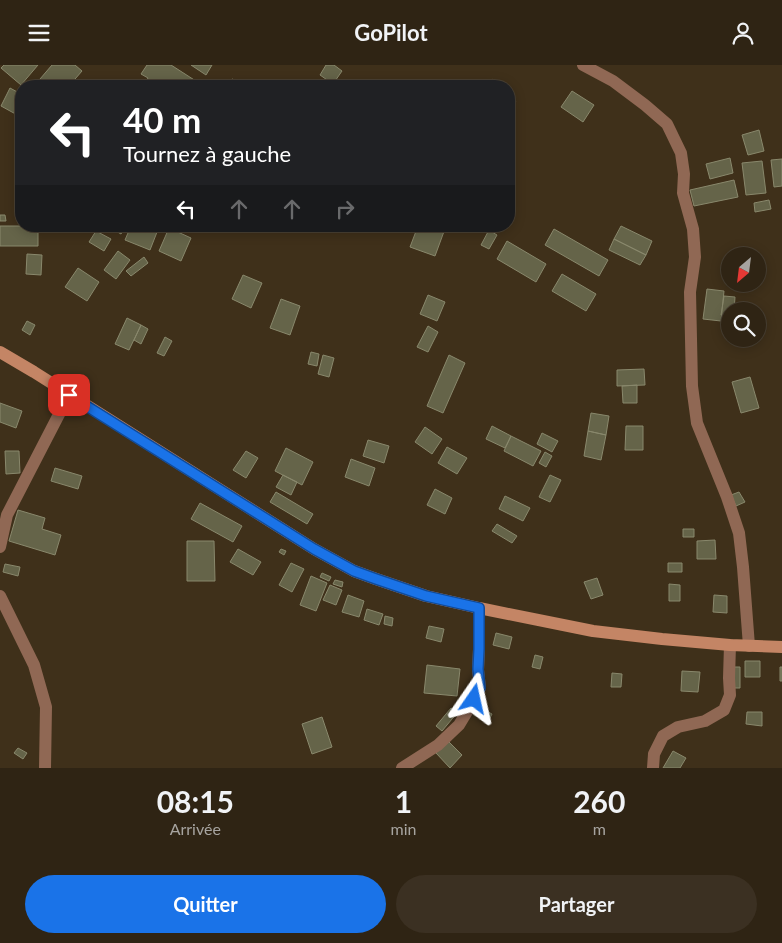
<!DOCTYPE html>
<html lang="fr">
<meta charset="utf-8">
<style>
:root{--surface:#2f2414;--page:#3b3022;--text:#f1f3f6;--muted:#a7a4a0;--line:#4a4134;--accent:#1a73e8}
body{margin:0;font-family:Lato,sans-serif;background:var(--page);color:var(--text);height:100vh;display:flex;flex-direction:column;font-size:19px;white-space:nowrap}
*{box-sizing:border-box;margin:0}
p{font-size:16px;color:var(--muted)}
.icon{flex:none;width:28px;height:28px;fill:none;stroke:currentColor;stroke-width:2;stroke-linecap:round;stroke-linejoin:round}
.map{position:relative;height:703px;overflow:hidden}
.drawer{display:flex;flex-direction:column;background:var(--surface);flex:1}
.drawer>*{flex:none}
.guide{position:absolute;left:15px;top:15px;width:500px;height:152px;border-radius:20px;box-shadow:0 2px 12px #0003,0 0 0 1px var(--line);background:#202124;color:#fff;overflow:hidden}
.needle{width:32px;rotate:208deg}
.fabs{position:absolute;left:721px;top:182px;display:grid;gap:10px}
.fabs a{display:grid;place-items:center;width:45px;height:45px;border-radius:50%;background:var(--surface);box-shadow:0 2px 12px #0003,0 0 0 1px var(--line);font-size:25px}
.pin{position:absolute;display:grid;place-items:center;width:42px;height:42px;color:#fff;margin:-21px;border-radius:10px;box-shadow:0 2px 8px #0006}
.me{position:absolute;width:55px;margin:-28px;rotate:11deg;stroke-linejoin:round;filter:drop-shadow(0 0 4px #0008)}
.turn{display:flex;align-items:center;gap:18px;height:105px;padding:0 25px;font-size:22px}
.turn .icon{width:65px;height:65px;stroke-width:2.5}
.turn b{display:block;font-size:35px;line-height:42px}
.lanes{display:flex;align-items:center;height:48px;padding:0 25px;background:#0003;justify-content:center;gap:25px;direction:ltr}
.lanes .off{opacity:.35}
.eta{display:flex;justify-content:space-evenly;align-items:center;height:85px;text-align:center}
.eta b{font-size:30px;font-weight:700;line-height:35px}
.action{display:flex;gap:10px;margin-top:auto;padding:10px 25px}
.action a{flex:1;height:58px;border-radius:30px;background:var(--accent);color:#fff;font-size:20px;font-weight:700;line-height:58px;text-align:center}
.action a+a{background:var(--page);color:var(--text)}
header{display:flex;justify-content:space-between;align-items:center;height:65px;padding:0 25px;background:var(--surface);font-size:22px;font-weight:700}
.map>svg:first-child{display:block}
</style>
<header><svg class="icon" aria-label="menu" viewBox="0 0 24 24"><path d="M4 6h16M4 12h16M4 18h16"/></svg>GoPilot<svg class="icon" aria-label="person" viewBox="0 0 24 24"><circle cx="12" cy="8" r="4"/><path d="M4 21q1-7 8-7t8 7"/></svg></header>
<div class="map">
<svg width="782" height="703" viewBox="0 0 782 703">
<rect width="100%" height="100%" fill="#3f301a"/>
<path fill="#656449" stroke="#89886c" d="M 4,0 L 38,0 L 21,20 L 1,3 Z
M 52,0 L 75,0 L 82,6 L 69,21 L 34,21 Z
M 147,0 L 171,0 L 199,18 L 196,21 L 143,21 L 148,13 L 141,9 Z
M 191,0 L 212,0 L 206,10 Z
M 326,0 L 334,0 L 342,6 L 333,19 L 320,10 Z
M 232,14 L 247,19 L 247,21 L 230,21 Z
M 492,14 L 500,21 L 486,21 Z
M 295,16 L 309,21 L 294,21 Z
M 10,23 L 21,29 L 21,52 L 1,41 Z
M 572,26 L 594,40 L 583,57 L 561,42 Z
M 509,30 L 516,36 L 509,44 Z
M 759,65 L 764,86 L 748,90 L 742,70 Z
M 730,93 L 733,108 L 710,114 L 706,99 Z
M 782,94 L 782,121 L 774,122 L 771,95 Z
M 762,96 L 766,128 L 746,130 L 742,98 Z
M 734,115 L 738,132 L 694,141 L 690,125 Z
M 769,135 L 771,144 L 755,147 L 754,138 Z
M 0,150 L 5,150 L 6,156 L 0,156 Z
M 0,161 L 38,161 L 38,181 L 0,181 Z
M 107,161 L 126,161 L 121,169 Z
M 131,161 L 157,161 L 159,162 L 150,185 L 125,175 Z
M 418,161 L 446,161 L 435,191 L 410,182 Z
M 621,161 L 652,176 L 646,190 L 614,174 Z
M 169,163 L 191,173 L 181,196 L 159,186 Z
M 554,164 L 608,195 L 599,211 L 545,180 Z
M 489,165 L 497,170 L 489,184 L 481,180 Z
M 96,166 L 111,174 L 104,186 L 89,177 Z
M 614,174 L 646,190 L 640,200 L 609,185 Z
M 507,176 L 546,199 L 536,217 L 497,194 Z
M 118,186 L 130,195 L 116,214 L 104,205 Z
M 27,189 L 42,190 L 41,210 L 26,209 Z
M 144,192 L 148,198 L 131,211 L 126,206 Z
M 78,203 L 99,217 L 87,236 L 65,222 Z
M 562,209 L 596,229 L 586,246 L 552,226 Z
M 243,210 L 262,218 L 251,243 L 232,234 Z
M 707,224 L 724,226 L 721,256 L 703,254 Z
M 428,230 L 445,237 L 437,256 L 420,249 Z
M 724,231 L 735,232 L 734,246 L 730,246 L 730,251 L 721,250 Z
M 281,234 L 300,241 L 290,270 L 270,263 Z
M 127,253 L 141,260 L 129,285 L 115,279 Z
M 27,256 L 35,260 L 30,270 L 22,265 Z
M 141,260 L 148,264 L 141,279 L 134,275 Z
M 428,261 L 438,267 L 428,287 L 417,282 Z
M 165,272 L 172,276 L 164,291 L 157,288 Z
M 311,287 L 319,289 L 317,301 L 308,299 Z
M 323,290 L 334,293 L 329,312 L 318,309 Z
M 449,290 L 465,298 L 443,348 L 427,341 Z
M 644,304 L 645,320 L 617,321 L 617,305 Z
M 750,312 L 759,343 L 741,348 L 732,317 Z
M 637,320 L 637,338 L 623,338 L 622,321 Z
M 0,338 L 22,346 L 16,363 L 0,357 Z
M 591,348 L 609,351 L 606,370 L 588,366 Z
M 492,361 L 511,371 L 505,383 L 486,374 Z
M 626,361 L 643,361 L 643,385 L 625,385 Z
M 425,362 L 442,374 L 432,389 L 415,377 Z
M 588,366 L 606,370 L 601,395 L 584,391 Z
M 542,368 L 558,376 L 552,387 L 537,379 Z
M 511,371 L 541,386 L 533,401 L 504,386 Z
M 368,375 L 389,381 L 384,398 L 363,391 Z
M 447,382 L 467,393 L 457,409 L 438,398 Z
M 286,383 L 313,397 L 302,420 L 275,406 Z
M 5,386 L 19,386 L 20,408 L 6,409 Z
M 246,386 L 258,393 L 246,413 L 233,405 Z
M 545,387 L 552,391 L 546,402 L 539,398 Z
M 351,394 L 375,403 L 369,421 L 345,412 Z
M 55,403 L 82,411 L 78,424 L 51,416 Z
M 283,410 L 297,417 L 291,430 L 276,422 Z
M 550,410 L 561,415 L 550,437 L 539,432 Z
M 435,424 L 452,433 L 445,449 L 427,440 Z
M 276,427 L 313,449 L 307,459 L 270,437 Z
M 739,427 L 745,437 L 736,441 L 731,430 Z
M 505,431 L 530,443 L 523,456 L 499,444 Z
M 200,438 L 242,461 L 233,477 L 191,454 Z
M 18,445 L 45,453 L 42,464 L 61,470 L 55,490 L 9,476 Z
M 497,459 L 517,471 L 512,478 L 492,466 Z
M 683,464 L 694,464 L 694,472 L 683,472 Z
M 715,475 L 716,494 L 697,494 L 697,476 Z
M 187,476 L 214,476 L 215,516 L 187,516 Z
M 238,484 L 261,497 L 253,510 L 230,497 Z
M 281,484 L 286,486 L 284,490 L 279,487 Z
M 291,498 L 304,504 L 292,527 L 279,520 Z
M 668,498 L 682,498 L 682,507 L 668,507 Z
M 5,499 L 20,502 L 18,511 L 3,507 Z
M 322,508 L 331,512 L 329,516 L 320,512 Z
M 311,511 L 327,518 L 316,546 L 300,540 Z
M 597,513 L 603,530 L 591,534 L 584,517 Z
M 335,515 L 343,517 L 342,522 L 333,519 Z
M 669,519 L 680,520 L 680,536 L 669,536 Z
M 330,520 L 342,525 L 336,540 L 323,535 Z
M 348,530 L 364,536 L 359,552 L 342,547 Z
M 714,530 L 727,531 L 727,548 L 713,547 Z
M 367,544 L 383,549 L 379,560 L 364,555 Z
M 385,551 L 393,553 L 392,561 L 384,559 Z
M 429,561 L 444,564 L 441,577 L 426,573 Z
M 496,568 L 512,572 L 509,584 L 493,580 Z
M 535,590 L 543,592 L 540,604 L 532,602 Z
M 745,596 L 760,596 L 760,612 L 745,612 Z
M 427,600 L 460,604 L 457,631 L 424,628 Z
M 734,602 L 740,602 L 740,623 L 734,623 Z
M 780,602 L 782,602 L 782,616 L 780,616 Z
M 682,606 L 700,607 L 698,627 L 681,626 Z
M 612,608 L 622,609 L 621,622 L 611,622 Z
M 477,641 L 492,649 L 488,657 L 473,649 Z
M 451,643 L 457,648 L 442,666 L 436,661 Z
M 747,647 L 762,647 L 762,661 L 746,659 Z
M 322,652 L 332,682 L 312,689 L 302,659 Z
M 448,676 L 462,690 L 450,703 L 436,688 Z
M 18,683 L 27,688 L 23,694 L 14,688 Z
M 673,686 L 686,693 L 680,703 L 663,703 Z"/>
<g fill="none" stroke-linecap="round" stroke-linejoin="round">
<path stroke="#906854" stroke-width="12" d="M 583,0 L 613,16 L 645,40 L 667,59 L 681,88 L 684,109 L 683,128 L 693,164 L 695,192 L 690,227 L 692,321 L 697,358 L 727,432 L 739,468 L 743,502 L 749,581
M 0,482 L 7,450 L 69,330
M 0,531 L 34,600 L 46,642 L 45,703
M 402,703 L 438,680 L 459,660 L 468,645 L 480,623 L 478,605 L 479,584 L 479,543
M 653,703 L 654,689 L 663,671 L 678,662 L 705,656 L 724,645 L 730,630 L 729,613 L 730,580"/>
<path stroke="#c48565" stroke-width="12" d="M 0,287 L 34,307 L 314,484 L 354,506 L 376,514 L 426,531 L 479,543 L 593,566 L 662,574 L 730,580 L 782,582"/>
</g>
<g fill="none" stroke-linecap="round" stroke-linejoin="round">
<g stroke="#114b97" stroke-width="12">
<path id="route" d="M 69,330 L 314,484 L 354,506 L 376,514 L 426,531 L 479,543 L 479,584 L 478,604 L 480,623 L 474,634"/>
</g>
<use href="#route" stroke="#1a73e8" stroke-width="9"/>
</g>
</svg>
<div class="fabs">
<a><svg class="needle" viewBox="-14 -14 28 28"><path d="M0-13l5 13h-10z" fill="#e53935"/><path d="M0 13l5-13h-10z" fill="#a7a4a0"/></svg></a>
<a><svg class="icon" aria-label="search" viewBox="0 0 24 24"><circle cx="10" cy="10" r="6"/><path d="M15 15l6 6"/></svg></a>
</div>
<div class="pin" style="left:69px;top:330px;background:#d93025"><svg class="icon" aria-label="arrive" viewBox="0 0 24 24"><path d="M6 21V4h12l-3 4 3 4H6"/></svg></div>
<svg class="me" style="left:474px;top:634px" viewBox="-20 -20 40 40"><path d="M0-17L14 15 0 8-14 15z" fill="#1a73e8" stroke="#fff" stroke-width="4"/></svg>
<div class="guide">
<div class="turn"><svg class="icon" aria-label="left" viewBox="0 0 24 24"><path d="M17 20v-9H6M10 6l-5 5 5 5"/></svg><div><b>40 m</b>Tournez à gauche</div></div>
<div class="lanes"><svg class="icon" aria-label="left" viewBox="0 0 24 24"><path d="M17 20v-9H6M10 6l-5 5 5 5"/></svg><svg class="icon off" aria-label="ahead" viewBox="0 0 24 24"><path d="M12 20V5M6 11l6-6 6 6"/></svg><svg class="icon off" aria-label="ahead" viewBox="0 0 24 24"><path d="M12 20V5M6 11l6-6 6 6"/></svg><svg class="icon off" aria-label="right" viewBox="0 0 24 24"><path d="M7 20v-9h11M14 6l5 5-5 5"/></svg></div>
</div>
</div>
<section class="drawer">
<div class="eta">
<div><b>08:15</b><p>Arrivée</p></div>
<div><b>1</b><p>min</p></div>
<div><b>260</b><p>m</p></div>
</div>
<div class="action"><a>Quitter</a><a>Partager</a></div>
</section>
